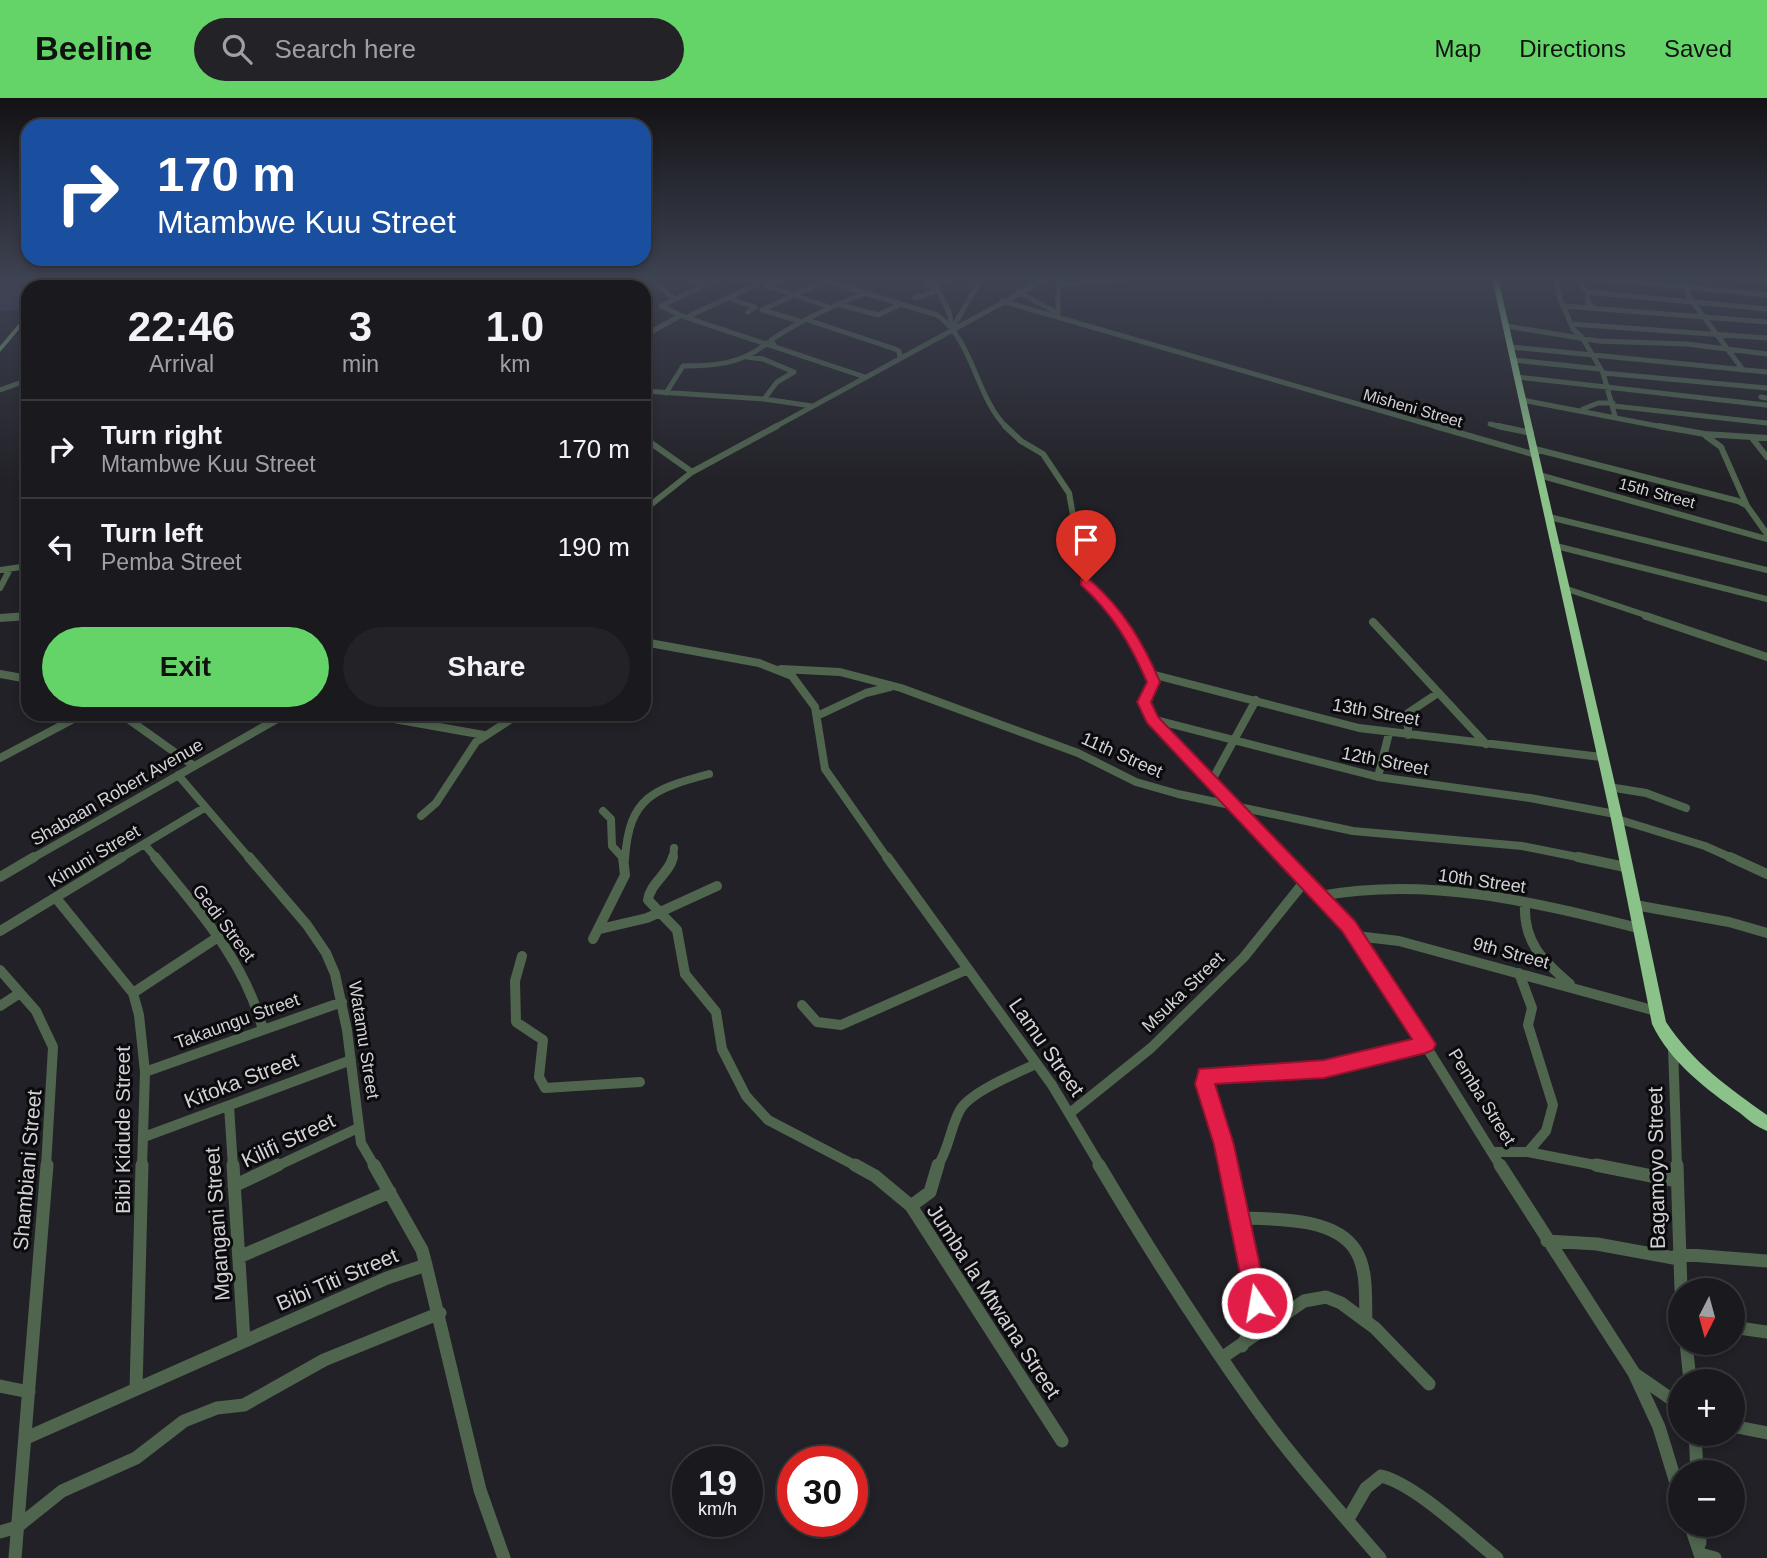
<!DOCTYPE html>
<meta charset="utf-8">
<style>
:root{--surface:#1a191d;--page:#232226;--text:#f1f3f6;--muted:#9fa0a4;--line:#38383b;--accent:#64d468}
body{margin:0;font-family:Helvetica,sans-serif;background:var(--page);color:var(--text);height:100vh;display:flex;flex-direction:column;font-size:26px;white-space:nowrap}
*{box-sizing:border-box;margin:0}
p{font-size:23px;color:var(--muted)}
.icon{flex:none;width:38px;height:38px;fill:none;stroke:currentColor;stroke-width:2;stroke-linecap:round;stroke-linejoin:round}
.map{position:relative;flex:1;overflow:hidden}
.side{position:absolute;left:21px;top:182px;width:630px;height:441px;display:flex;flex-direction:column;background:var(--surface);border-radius:21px;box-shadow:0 4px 10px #0003,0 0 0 2px var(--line)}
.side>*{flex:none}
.top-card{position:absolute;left:21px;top:21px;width:630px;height:147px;border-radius:21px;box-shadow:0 4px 10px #0003,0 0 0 2px var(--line);background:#1a4fa0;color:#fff;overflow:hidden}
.needle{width:46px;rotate:186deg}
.fabs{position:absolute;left:1668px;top:1180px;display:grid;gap:14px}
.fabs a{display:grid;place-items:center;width:77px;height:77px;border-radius:50%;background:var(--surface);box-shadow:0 4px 10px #0003,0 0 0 2px var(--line);font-size:35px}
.speed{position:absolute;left:672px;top:1348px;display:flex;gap:14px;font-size:35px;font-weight:700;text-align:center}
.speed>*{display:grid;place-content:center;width:91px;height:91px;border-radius:50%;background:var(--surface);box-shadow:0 4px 10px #0003,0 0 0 2px var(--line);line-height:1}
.speed small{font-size:18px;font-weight:400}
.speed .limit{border:10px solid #d22;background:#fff;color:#111}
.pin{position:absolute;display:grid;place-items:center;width:60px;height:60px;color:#fff;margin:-72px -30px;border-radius:50% 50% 50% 0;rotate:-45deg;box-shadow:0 0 7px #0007}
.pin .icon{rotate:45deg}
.me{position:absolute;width:77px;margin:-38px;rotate:348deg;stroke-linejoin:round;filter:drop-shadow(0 0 5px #0008)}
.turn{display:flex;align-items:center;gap:24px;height:147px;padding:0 21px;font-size:32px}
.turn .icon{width:91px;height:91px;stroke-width:2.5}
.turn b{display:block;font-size:49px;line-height:60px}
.eta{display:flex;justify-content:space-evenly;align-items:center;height:119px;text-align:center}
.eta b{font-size:42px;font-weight:700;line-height:49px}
.action{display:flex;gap:14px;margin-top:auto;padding:14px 21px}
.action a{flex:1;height:80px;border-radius:42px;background:var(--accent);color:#111;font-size:28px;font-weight:700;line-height:80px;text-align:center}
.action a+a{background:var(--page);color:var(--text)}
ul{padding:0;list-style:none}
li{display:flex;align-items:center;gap:21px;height:98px;padding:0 21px;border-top:2px solid var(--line)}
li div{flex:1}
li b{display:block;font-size:26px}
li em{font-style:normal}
header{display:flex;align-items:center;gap:42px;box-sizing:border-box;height:98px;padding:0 35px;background:var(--accent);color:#111}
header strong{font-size:33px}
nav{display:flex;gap:38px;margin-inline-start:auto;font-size:24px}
.search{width:490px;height:63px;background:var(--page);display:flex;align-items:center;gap:18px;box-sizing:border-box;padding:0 24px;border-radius:38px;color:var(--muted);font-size:26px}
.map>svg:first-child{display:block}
</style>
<header>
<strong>Beeline</strong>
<div class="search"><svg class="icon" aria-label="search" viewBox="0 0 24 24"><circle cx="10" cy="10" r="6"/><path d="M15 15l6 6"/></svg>Search here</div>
<nav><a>Map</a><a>Directions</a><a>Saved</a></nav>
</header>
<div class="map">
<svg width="1767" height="1460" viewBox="0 0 1767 1460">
<rect width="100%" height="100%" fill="#222127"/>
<path fill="#3f365b" d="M 0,180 L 53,180 L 46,189 L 28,189 L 28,211 L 0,213 Z"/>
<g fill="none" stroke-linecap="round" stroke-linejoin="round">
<path stroke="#4f654e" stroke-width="5" d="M 411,180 L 421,184
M 651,180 L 674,201 L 672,203
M 684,180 L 709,185
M 728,180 L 768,185 L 767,188 L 829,209
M 816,180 L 937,217 C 974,243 975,298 1007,330
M 935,180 C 936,198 951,208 951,226
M 1556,180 L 1560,201 L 1573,231 L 1582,239 L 1603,275 L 1615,318
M 1576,180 L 1587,194 L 1588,205 L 1595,210
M 1591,180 L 1767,197
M 1685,180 L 1689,199 L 1743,272
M 1735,180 L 1767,182
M 1058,183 L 1058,218
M 583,187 L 619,184
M 1059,187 L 1126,180
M 766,188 L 784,180
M 93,189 L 99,180
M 104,189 L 111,180
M 321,189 L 337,180
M 414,189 L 421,184 L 450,180
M 448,189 C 483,172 549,185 588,185
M 934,192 L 927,184 L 949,184
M 1018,194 L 1054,213
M 1587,194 L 1767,211
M 793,197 L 826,183
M 794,197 L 762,212 L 799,223
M 728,200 L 755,209 L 748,214
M 915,200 L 935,194
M 1002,203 L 1441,330
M 837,206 L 878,217 L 901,206
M 1564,208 L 1767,224
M 679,217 L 865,279
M 689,218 L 760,185
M 808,222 L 895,251 L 899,253 L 900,260
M 1571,226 L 1767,240
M 954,227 L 982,180
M 1506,228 L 1599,243 L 1687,246 L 1767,256
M 644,238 L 678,219 L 678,216 L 661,208 L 719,180
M 774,247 L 771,242 C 801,222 832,208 866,195
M 1511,249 L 1767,274
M 747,259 L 763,261 L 794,274 L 777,284 L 764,301
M 1513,262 L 1600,271
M 1603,275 L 1767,290
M 1517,279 L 1766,307
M 0,292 L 28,282
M 644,293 L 764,301 L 812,308
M 666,295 L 683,268 C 715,268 742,266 767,245
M 1761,299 L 1767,300
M 1522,302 L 1668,330
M 1614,308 L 1767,325
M 1583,311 L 1598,305 L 1613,305
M 1490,326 L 1506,330
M 773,330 L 1048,180"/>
<path stroke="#4f654e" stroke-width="6" d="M 1005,328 L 1021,343 L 1043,356 L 1069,395 L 1085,484 L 1104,500 L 1119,519
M 1435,328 L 1536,357
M 1498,328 L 1531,335
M 1659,328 L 1705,336 L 1767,340
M 1706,338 L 1721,349 L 1747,408 L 1767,436
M 644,340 L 692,374
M 1752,340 L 1767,359
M 1535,351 L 1738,403 L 1747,408
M 1539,377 L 1767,441
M 644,412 L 692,374 L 777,328
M 1549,419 L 1767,472
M 1556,448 L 1767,501
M 0,472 L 28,468
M 0,490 L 10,471
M 1564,490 L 1651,519
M 7,519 L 28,518"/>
<path stroke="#4f654e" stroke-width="8" d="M 1118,518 L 1130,533 L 1153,587 L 1146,602 L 1150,618 L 1285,761
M 1646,518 L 1767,559
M 0,520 L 28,518
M 1373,524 L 1486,646
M 644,544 L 759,565 L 792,578 L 815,609 L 825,671 L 888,761
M 781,571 L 840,574 L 901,590 L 1078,655 L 1136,684 L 1178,696 L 1353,733 L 1522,748 L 1587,761
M 0,576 L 28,581
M 1151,576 L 1359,630 L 1601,659
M 121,616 L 194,668
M 366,616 L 484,637
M 817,618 L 866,595 L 890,589
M 1152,621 L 1378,679 L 1530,700 L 1615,716
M 1408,637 L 1408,615 L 1438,595
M 0,660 L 83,616
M 178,677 L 250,761
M 1378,679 L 1389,635
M 1211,684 L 1256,602
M 1609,689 L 1646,695 L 1686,710
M 603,713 L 611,721 L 612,748 L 624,761
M 421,718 L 436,705 L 476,644 L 519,616
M 1617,721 L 1705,748 L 1734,761
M 144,746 L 157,761
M 31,761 L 286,616
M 119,761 L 204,710
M 625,761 C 629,699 653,691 709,676
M 673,761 L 674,750"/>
<path stroke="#4f654e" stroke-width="10" d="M 155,759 C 199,813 245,863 263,932
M 249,759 L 307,827 L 326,855 L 335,876 L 347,932 L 361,1045 L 375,1069
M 673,759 C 669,776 650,785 648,802 L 677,832 L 685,876 L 716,914 L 722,951 L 746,998 L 768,1022 L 858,1069
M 887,759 L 1052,987 L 1101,1069
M 1284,759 L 1338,816 L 1365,850 L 1501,1069
M 1578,759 L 1625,769
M 1730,759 L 1767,776
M 0,779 L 34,759
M 1320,798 C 1429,778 1533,804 1638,830
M 56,800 L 133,895 L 139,917 L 145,974 L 142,1069
M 1525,805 C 1523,844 1542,862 1570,886
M 1635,807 L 1729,824 L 1767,835
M 600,831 L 647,820 L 717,788
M 0,833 L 122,759
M 1356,838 L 1399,843 L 1656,913
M 593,841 L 625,777 L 623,759
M 522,858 L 515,883 L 516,924 L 543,942 L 539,979 L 545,990 L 640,984
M 0,872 L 36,913 L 53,949 L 46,1069
M 1519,875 L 1532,910 L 1528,927 L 1553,1007 L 1546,1033 L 1528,1054
M 133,895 L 218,839
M 802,907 L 817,924 L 841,927 L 968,871
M 0,908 L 20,895
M 1673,948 L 1677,1069
M 145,974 L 342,904
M 229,1008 L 233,1069
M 1070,1015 L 1151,950 L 1244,859 L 1305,783
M 144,1039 L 351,962
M 1493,1054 L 1528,1054 L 1605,1069
M 275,1069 L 358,1030
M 937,1069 C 949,1052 950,1030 960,1012 C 970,994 1017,975 1036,966
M 1229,1069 L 1205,986 L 1206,978 L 1324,971 L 1427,946"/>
<path stroke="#4f654e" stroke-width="13" d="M 233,1067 L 244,1243
M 374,1067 L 422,1152 L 426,1167
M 855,1067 L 875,1078 L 911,1108 L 1062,1343
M 1099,1067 C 1147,1148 1198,1228 1252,1304 C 1291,1359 1336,1409 1380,1460
M 1228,1067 L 1257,1205 L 1257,1220 L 1242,1248
M 1500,1067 L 1634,1275 L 1659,1329 L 1680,1398
M 1596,1067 L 1677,1083
M 1677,1067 L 1681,1192
M 234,1088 L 278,1067
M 911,1108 L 930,1094 L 938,1067
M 1240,1120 C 1275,1121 1336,1119 1356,1153 C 1368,1173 1365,1201 1366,1223
M 1547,1143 L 1597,1146 L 1679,1161
M 1678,1156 L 1767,1163
M 239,1159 L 390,1094
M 1732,1229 L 1767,1234
M 1686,1244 L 1690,1283
M 1223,1259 L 1304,1203 L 1326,1199 L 1341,1205 L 1375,1230 L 1429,1286
M 1635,1276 L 1680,1307
M 0,1288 L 29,1294
M 136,1291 L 142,1067
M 1732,1328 L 1767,1335
M 1695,1335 L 1697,1374
M 26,1340 L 387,1180 L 426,1167 L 480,1392 L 504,1460
M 1348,1421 L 1366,1390 L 1381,1378 C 1415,1386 1468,1437 1497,1460
M 1690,1426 L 1700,1456 L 1715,1460
M 1699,1426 L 1700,1445
M 0,1434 L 17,1429 L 62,1393 L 136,1360 L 184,1323 L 217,1310 L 244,1307 L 324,1262 L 440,1215
M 15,1460 L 47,1067"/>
<path fill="#7aa879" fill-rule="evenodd" d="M 55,180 L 60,180 L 53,189 L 47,189 Z
M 28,215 L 28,221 L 0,254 L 0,248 Z"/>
<path fill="#8ac28a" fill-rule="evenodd" d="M 1492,180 L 1498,180 L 1623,721 L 1666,924 C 1692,964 1729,990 1767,1017 L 1767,1033 C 1757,1029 1748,1022 1740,1015 C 1706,991 1670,964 1652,926 L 1611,721 Z"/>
</g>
<linearGradient id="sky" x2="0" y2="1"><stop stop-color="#131215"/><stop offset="0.47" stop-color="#3e4352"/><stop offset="1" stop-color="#3e4352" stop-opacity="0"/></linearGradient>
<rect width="1767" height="384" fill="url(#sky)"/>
<path fill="#e11d48" stroke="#92132f" stroke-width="2" d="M 1081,482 L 1090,482 C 1123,511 1143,544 1160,584 L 1151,604 L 1158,619 L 1355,823 L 1436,946 L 1433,952 L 1426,955 L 1324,980 L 1215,986 L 1234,1047 L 1268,1205 L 1265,1213 L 1257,1217 L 1249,1213 L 1246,1205 L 1214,1047 L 1195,986 L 1199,971 L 1324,962 L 1412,941 L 1342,833 L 1147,625 L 1137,604 L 1147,584 C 1130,545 1112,515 1081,487 Z"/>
<g text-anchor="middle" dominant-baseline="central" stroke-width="6" stroke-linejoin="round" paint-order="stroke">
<g font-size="16" fill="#d2d1d5" stroke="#0b0b0e">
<text transform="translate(1413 310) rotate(16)">Misheni Street</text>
<text transform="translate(1657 395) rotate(15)">15th Street</text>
</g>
<g font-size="18" fill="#d2d1d5" stroke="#0b0b0e">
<text transform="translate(1376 614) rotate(10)">13th Street</text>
<text transform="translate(1122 657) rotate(24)">11th Street</text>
<text transform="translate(1385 663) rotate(11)">12th Street</text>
<text transform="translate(117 694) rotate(-30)">Shabaan Robert Avenue</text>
<text transform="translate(94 758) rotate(-31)">Kinuni Street</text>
<text transform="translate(1482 783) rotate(8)">10th Street</text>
<text transform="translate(224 825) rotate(53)">Gedi Street</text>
<text transform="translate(1511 855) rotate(15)">9th Street</text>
<text transform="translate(1183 894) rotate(-44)">Msuka Street</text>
<text transform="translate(237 923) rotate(-20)">Takaungu Street</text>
<text transform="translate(364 942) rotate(81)">Watamu Street</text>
<text transform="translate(1482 999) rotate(58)">Pemba Street</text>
</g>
<g font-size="21" fill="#d2d1d5" stroke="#0b0b0e">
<text transform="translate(1047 949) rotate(55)">Lamu Street</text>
<text transform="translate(241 982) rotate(-21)">Kitoka Street</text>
<text transform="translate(122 1032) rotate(-90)">Bibi Kidude Street</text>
<text transform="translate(288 1042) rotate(-25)">Kilifi Street</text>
<text transform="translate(1656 1070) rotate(-91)">Bagamoyo Street</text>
<text transform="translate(27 1072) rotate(-85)">Shambiani Street</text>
<text transform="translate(217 1126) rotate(-94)">Mgangani Street</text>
<text transform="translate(337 1181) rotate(-23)">Bibi Titi Street</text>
<text transform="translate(994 1203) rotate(57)">Jumba la Mtwana Street</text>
</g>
</g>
</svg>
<div class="fabs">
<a><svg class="needle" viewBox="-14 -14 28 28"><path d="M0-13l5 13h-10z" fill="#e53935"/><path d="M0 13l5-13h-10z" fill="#9fa0a4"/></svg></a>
<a>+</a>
<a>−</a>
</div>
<div class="speed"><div>19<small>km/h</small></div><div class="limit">30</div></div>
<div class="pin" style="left:1086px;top:484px;background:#d93025"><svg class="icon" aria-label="arrive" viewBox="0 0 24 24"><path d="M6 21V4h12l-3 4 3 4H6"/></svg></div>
<svg class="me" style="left:1257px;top:1205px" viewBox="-20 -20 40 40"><circle r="17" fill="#e11d48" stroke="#fff" stroke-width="3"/><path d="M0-11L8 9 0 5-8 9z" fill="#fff"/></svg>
<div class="top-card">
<div class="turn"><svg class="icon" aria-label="right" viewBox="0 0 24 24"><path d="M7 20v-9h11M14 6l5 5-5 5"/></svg><div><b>170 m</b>Mtambwe Kuu Street</div></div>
</div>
<section class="side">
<div class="eta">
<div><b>22:46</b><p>Arrival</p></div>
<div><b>3</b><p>min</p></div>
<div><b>1.0</b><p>km</p></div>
</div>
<ul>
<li><svg class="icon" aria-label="right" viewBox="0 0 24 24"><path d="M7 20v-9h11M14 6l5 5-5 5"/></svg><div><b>Turn right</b><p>Mtambwe Kuu Street</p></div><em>170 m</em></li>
<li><svg class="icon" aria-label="left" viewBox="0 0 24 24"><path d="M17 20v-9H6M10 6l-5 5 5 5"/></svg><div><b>Turn left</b><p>Pemba Street</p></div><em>190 m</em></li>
</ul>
<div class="action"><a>Exit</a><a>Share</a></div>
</section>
</div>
